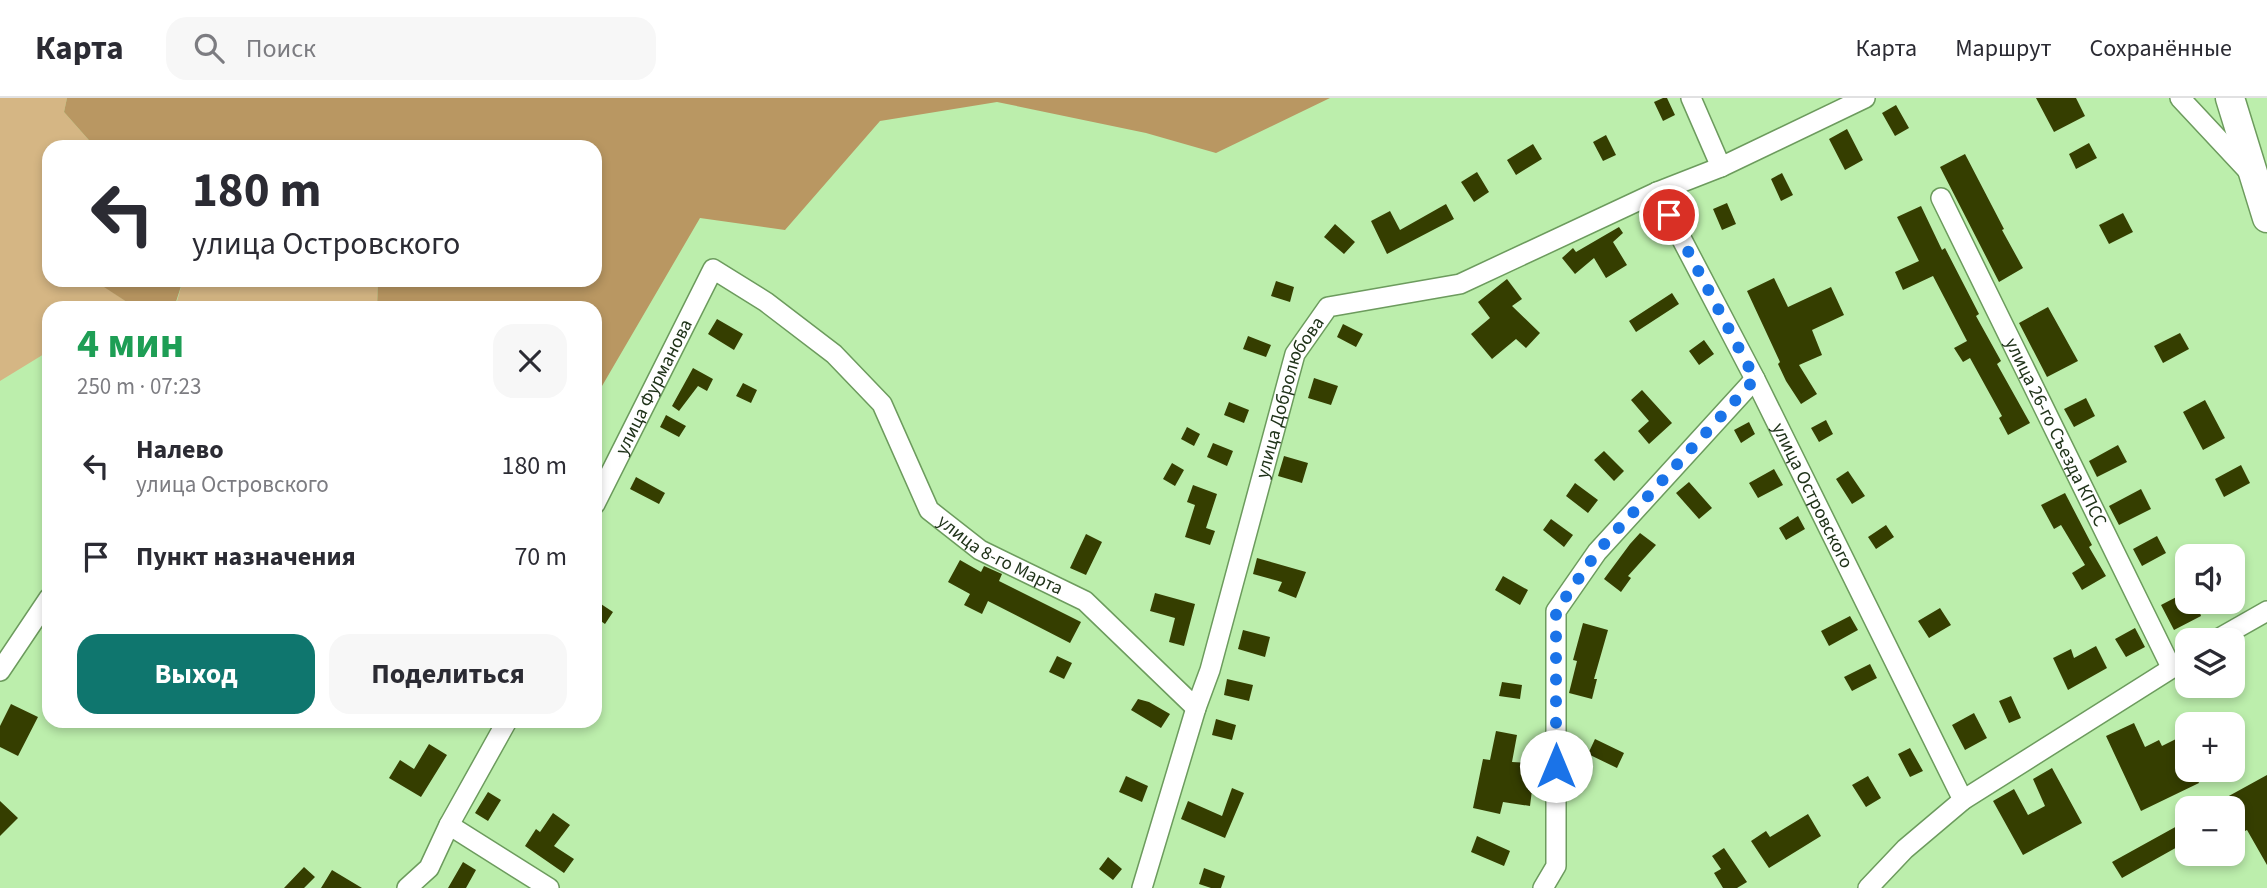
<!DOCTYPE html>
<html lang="ru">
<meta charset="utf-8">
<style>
:root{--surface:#fff;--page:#f7f7f7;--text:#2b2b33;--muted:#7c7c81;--line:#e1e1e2;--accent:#0f766e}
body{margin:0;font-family:"Source Sans 3",sans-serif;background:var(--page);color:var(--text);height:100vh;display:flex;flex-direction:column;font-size:26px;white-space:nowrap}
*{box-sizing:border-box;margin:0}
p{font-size:23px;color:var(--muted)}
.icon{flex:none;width:38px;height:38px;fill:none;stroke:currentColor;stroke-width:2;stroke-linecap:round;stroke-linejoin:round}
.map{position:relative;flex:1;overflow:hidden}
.sheet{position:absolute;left:42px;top:203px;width:560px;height:427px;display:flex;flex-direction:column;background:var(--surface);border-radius:21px;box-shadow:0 4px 10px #0003}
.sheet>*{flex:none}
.hud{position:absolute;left:42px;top:42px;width:560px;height:147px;border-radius:21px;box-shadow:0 4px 10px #0003;background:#fff;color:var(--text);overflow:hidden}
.buttons{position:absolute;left:2175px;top:446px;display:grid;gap:14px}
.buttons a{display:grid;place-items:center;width:70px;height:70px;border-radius:14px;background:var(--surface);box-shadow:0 4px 10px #0003;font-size:35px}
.pin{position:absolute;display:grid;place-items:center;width:60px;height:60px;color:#fff;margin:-30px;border:4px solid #fff;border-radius:50%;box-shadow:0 2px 7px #0007}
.me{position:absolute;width:77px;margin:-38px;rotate:0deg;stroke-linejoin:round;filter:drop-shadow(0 0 5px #0008)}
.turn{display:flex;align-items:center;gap:24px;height:147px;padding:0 35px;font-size:32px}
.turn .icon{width:91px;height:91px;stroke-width:2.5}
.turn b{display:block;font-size:49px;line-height:60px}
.round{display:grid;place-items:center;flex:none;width:74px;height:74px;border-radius:21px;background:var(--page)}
.summary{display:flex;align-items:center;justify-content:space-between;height:119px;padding:0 35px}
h1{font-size:42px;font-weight:700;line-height:52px;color:#1e9e55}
.primary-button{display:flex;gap:14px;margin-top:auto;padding:14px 35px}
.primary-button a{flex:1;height:80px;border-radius:21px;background:var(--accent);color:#fff;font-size:28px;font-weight:700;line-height:80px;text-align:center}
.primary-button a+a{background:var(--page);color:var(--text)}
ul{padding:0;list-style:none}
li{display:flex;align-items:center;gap:21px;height:91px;padding:0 35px}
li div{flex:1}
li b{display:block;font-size:26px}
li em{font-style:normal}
header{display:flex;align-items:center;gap:42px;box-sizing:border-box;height:98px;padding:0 35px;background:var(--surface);border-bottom:2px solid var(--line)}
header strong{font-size:33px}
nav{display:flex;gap:38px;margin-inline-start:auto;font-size:24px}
.search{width:490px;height:63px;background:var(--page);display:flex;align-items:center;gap:18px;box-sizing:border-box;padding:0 24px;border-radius:21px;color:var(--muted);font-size:26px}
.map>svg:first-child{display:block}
</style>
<header>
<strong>Карта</strong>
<div class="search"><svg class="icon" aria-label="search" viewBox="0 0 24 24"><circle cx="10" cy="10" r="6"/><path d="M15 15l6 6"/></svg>Поиск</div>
<nav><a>Карта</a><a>Маршрут</a><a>Сохранённые</a></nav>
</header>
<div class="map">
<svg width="2267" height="790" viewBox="0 0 2267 790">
<rect width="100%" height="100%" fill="#bceeac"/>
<path fill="#d5b684" d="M 0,0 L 67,0 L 64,14 L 95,49 L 49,49 L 49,182 L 110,182 L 105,189 L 136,210 L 49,210 L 49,253 L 0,283 Z
M 183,182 L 378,182 L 377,210 L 175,210 Z"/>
<path fill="#b99762" d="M 67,0 L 1330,0 L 1216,55 L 1146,35 L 997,4 L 880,23 L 785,132 L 700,120 L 595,300 L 595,210 L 377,210 L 378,182 L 595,182 L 595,49 L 95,49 L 64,14 Z
M 110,182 L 183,182 L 174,210 L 136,210 L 104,189 Z"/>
<path fill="#353e00" d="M 1663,0 L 1667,0 L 1675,17 L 1663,23 L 1654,4 Z
M 2036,0 L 2076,0 L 2085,18 L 2054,34 Z
M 1896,7 L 1909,30 L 1895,38 L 1882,15 Z
M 1847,31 L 1863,62 L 1845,72 L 1829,41 Z
M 1606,37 L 1616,57 L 1603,63 L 1593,44 Z
M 2089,45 L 2097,60 L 2076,71 L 2069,56 Z
M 1533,46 L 1542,61 L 1516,77 L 1507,62 Z
M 1965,56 L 2004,131 L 2002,132 L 2023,170 L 1999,184 L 1940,69 Z
M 1477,74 L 1489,94 L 1474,104 L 1461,84 Z
M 1782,75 L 1793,97 L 1781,103 L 1771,81 Z
M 1727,105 L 1736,126 L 1722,132 L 1713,111 Z
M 1446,106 L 1454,121 L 1387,156 L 1371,123 L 1390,113 L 1400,132 Z
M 1921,108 L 1942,152 L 1945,150 L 1979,216 L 1976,218 L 2001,263 L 1997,266 L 2030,325 L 2008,337 L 1999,320 L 2002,318 L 1970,260 L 1963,264 L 1954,250 L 1967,243 L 1933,178 L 1903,192 L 1895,174 L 1919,163 L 1897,119 Z
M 2123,115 L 2133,134 L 2109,146 L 2099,127 Z
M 1335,126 L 1355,144 L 1344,156 L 1324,139 Z
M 1619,129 L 1623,135 L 1613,144 L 1627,167 L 1606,180 L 1594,160 L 1575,176 L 1562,160 L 1573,150 L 1576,154 Z
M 1774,180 L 1788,209 L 1831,189 L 1844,217 L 1812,232 L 1822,257 L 1799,267 L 1817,296 L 1801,306 L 1786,283 L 1778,266 L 1780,264 L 1747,193 Z
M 1507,181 L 1522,201 L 1512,208 L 1540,235 L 1526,250 L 1516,241 L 1492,261 L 1471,236 L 1490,220 L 1478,204 Z
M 1276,183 L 1294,189 L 1290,204 L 1271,198 Z
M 1672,195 L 1679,206 L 1636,234 L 1629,223 Z
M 2048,209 L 2078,263 L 2047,279 L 2019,225 Z
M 717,221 L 743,236 L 734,252 L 708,236 Z
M 1343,226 L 1363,236 L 1356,249 L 1337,239 Z
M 2180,235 L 2189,251 L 2163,265 L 2154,248 Z
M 1248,238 L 1271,247 L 1266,259 L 1243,251 Z
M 1704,242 L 1714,256 L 1699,267 L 1689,253 Z
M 693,270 L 713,281 L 707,293 L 698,288 L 679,313 L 672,308 Z
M 1314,280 L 1338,288 L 1331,307 L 1308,300 Z
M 743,285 L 757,292 L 751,305 L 736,298 Z
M 1642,292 L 1672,325 L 1649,346 L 1638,333 L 1649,323 L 1631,302 Z
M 2086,300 L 2095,318 L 2074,329 L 2064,311 Z
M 2205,302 L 2225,340 L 2203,352 L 2183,314 Z
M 1229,304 L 1249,312 L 1244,325 L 1224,317 Z
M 666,317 L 686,328 L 679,339 L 660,329 Z
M 1826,322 L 1833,336 L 1819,344 L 1811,330 Z
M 1749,324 L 1755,336 L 1741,345 L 1734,332 Z
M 1187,329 L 1200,336 L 1194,348 L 1181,341 Z
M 1213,345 L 1233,353 L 1227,368 L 1207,359 Z
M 2118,347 L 2127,364 L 2097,379 L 2089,363 Z
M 1604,353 L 1624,373 L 1614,383 L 1594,362 Z
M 1284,358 L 1308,365 L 1302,385 L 1278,378 Z
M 1172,365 L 1184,372 L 1175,388 L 1163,381 Z
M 2241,367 L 2250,385 L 2224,399 L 2215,381 Z
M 1774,371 L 1783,387 L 1758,400 L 1749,385 Z
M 1848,373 L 1865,398 L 1852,406 L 1836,381 Z
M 636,379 L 665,395 L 659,406 L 630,391 Z
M 1689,384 L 1712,410 L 1699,421 L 1676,395 Z
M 1575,385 L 1598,402 L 1588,415 L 1566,398 Z
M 1193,387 L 1217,396 L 1206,430 L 1215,433 L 1210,447 L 1185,439 L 1195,407 L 1187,404 Z
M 2141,391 L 2151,411 L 2119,427 L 2109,408 Z
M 2065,395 L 2092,447 L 2089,449 L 2106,478 L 2082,492 L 2072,475 L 2085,467 L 2061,427 L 2054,431 L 2041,407 Z
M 1798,418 L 1805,431 L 1786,442 L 1779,430 Z
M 1551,421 L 1573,437 L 1564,449 L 1543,432 Z
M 1886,427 L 1894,439 L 1876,451 L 1868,439 Z
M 1640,435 L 1656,447 L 1628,478 L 1631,480 L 1621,494 L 1604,481 L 1630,446 Z
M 1086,436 L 1102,444 L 1086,477 L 1070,470 Z
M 2157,438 L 2166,455 L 2142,468 L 2133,451 Z
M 1257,460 L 1306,474 L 1296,500 L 1278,493 L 1282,484 L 1253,476 Z
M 960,462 L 981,474 L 984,468 L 1002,476 L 999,483 L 1081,524 L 1070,545 L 988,503 L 982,516 L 964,507 L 970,496 L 948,484 Z
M 1503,478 L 1528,492 L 1520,507 L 1495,492 Z
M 2188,493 L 2188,504 L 2222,504 L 2200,515 L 2201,518 L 2174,532 L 2161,507 Z
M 1155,495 L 1195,506 L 1184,548 L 1169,544 L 1175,520 L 1150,513 Z
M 595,502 L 613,514 L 605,526 L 595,519 Z
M 1940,510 L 1951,527 L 1929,540 L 1918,523 Z
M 1850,518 L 1858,532 L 1829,548 L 1821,533 Z
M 1583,525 L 1608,532 L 1594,581 L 1597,581 L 1592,601 L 1569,595 L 1577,563 L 1573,562 Z
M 2135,530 L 2145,549 L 2126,559 L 2115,541 Z
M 1243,532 L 1270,539 L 1265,559 L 1238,551 Z
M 2096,548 L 2107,570 L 2068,592 L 2053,560 L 2071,551 L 2074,560 Z
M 1057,558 L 1072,565 L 1064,581 L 1049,574 Z
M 1870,566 L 1877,580 L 1852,593 L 1844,579 Z
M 1227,581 L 1253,587 L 1249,603 L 1224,597 Z
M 1502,584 L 1522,587 L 1520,601 L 1499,598 Z
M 2011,598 L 2021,620 L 2009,625 L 1999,603 Z
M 1138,601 L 1149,604 L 1170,616 L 1161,630 L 1131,612 Z
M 11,606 L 38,619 L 18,658 L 0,649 L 0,628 Z
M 1974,615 L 1987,640 L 1965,652 L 1952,627 Z
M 1216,621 L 1236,627 L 1232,642 L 1212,637 Z
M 2134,625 L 2145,649 L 2159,642 L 2162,648 L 2178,640 L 2188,660 L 2188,672 L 2193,672 L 2199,685 L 2141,713 L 2106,638 Z
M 1496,633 L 1517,637 L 1512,664 L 1530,665 L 1528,692 L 1532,692 L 1530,708 L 1503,704 L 1500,716 L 1473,710 L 1483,661 L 1490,662 Z
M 1595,641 L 1624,655 L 1617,670 L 1588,656 Z
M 429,646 L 447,657 L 421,699 L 389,680 L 400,662 L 414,671 Z
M 1910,650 L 1923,673 L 1910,679 L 1898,656 Z
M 2052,670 L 2082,725 L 2023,757 L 1993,703 L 2014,691 L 2028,717 L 2045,708 L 2033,681 Z
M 2267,677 L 2267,767 L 2247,732 L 2233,739 L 2233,710 L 2207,710 Z
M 1126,678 L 1148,688 L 1142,704 L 1119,694 Z
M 1868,678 L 1881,700 L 1866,709 L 1852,687 Z
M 1232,690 L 1244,695 L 1225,740 L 1181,721 L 1188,703 L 1222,718 Z
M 488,694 L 501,702 L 488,723 L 475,715 Z
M 0,703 L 18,720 L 0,738 Z
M 553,715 L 570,727 L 554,748 L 574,761 L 564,775 L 525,748 L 536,731 L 540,734 Z
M 1808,716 L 1821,738 L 1769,770 L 1751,743 L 1766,733 L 1770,739 Z
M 2188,722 L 2188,743 L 2122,780 L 2112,764 Z
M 1477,738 L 1510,753 L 1504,768 L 1471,754 Z
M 1724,750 L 1747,784 L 1737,790 L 1723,790 L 1714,775 L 1721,771 L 1712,758 Z
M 1108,759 L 1122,771 L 1113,782 L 1099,771 Z
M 463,764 L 476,772 L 466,790 L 448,790 Z
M 304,769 L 315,779 L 304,790 L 284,790 Z
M 1204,770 L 1225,778 L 1221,790 L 1211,790 L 1199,786 Z
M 332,772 L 362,790 L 321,790 Z"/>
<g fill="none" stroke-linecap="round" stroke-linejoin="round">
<g stroke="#6c9b5d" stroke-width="22">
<g id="minor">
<path d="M 1691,0 L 1721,69"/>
<path d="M 2180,0 L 2251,76"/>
<path id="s1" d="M 1657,94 L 1755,281 L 1963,702"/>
<path id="s2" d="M 1941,100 L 2171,569"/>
<path id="s3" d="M 595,406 L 713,171 L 766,204 L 834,256 L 882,306 L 929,412 L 980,452 L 1085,503 L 1196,610"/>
<path d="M 2216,542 L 2267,513"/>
<path d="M 0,573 L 49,500"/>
<path d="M 449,727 L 549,790"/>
<path d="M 407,790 L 429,770 L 449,727 L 507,623"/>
<path id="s4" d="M 1142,790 L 1196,610 L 1210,572 L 1295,256 L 1328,209 L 1460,186 L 1657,94 L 1721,69 L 1865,0"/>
<path d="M 1543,790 L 1556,768 L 1556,513 L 1597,454 L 1755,281"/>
<path d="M 1868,790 L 1905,751 L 1963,702 L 2188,560"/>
</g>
</g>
<g stroke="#6c9b5d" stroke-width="31">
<path id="secondary" d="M 2230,0 L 2267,120"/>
</g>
<use href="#minor" stroke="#fff" stroke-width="19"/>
<use href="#secondary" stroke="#fff" stroke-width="28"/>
</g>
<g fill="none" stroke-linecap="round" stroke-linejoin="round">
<path stroke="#1a73e8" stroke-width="12" stroke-dasharray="0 21.6" d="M 1556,668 L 1556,513 L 1597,454 L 1755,281 L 1669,117"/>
</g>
<g text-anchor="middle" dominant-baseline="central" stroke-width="7" stroke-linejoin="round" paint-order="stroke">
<g font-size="19" fill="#20331a" stroke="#bceeac">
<text stroke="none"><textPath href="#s3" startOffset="131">улица Фурманова</textPath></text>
<text stroke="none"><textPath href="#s4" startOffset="513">улица Добролюбова</textPath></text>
<text stroke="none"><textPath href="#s2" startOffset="261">улица 26-го Съезда КПСС</textPath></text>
<text stroke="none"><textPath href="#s1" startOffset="341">улица Островского</textPath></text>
<text stroke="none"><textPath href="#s3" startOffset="681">улица 8-го Марта</textPath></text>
</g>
</g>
</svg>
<div class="buttons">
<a><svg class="icon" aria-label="sound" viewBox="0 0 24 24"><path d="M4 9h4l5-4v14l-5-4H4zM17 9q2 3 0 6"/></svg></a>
<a><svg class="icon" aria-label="layers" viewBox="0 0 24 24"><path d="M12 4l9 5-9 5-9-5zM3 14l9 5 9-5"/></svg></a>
<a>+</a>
<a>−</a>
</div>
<div class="pin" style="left:1669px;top:117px;background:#d93025"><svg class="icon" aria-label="arrive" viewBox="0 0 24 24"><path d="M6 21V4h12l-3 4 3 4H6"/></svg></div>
<svg class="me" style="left:1556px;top:668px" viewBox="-20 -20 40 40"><circle r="19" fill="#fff"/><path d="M0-13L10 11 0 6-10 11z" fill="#1a73e8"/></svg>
<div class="hud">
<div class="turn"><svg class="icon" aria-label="left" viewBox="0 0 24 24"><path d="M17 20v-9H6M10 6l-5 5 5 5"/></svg><div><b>180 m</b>улица Островского</div></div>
</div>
<section class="sheet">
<div class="summary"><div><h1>4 мин</h1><p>250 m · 07:23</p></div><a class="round"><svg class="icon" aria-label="close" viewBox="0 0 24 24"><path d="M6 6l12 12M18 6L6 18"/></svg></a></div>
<ul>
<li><svg class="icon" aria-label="left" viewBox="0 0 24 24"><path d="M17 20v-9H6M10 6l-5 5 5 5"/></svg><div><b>Налево</b><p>улица Островского</p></div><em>180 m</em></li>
<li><svg class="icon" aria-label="arrive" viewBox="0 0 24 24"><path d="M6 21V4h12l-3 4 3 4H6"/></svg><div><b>Пункт назначения</b></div><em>70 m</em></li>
</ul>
<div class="primary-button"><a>Выход</a><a>Поделиться</a></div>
</section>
</div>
